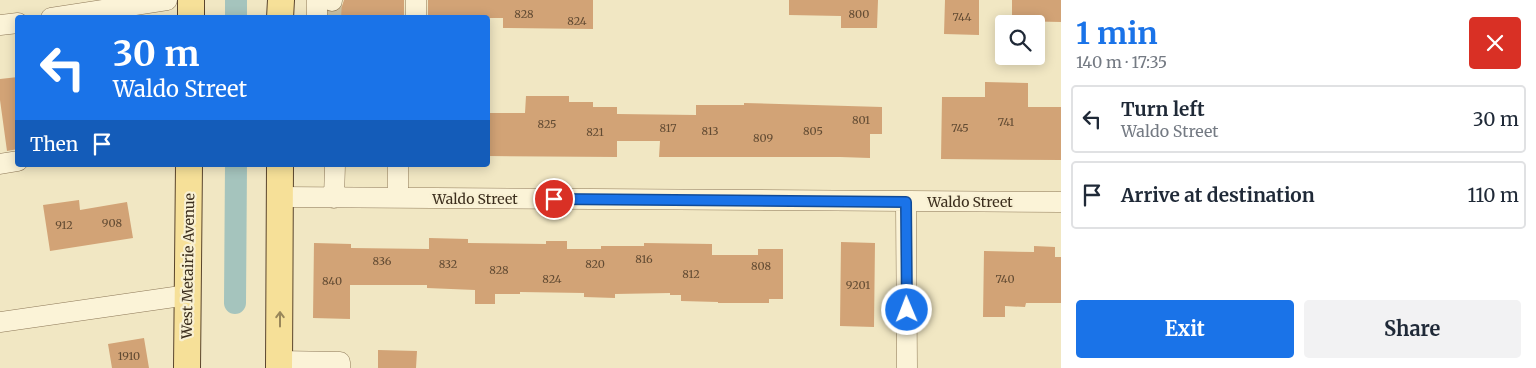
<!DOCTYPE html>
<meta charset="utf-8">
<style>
:root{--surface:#fff;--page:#f2f2f3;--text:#1f2937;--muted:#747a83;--line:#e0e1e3;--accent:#1a73e8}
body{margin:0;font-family:Merriweather,serif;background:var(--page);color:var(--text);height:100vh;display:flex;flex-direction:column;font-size:19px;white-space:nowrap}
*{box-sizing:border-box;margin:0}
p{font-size:16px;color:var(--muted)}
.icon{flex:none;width:28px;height:28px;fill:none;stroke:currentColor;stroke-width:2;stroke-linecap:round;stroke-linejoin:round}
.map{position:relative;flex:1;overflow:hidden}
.sheet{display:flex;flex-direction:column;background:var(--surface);width:475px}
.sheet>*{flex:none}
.guide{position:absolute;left:15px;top:15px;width:475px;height:152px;border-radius:5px;box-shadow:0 2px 12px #0003;background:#1a73e8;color:#fff;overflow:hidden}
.tools{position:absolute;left:995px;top:15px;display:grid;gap:10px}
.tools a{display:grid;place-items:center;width:50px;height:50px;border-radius:5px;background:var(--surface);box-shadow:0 2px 12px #0003;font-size:25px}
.pin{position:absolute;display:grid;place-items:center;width:42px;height:42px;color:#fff;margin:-21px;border:2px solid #fff;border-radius:50%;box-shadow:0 1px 5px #0007}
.me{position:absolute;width:55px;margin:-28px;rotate:359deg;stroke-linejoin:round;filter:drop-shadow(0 0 4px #0008)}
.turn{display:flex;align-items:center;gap:18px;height:105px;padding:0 15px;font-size:22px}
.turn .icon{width:65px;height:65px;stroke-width:2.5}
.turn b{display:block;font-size:35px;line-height:42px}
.then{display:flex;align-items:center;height:48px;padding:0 15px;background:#0003;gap:10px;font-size:19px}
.round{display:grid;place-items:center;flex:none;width:52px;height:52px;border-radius:5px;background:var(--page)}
.headline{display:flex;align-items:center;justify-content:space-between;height:85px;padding:0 15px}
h1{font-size:30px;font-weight:700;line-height:38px;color:var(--accent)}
.cta{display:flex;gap:10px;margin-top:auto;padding:10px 15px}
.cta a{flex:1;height:58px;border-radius:5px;background:var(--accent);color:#fff;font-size:20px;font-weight:700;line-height:58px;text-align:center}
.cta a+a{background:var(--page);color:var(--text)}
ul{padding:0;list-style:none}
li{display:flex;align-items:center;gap:15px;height:68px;margin:0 10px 8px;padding:0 5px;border:2px solid var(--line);border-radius:5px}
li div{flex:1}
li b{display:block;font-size:19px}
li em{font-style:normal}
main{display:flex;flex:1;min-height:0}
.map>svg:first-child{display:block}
</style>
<main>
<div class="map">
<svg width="1061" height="368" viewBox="0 0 1061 368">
<rect width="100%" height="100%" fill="#f1e7c3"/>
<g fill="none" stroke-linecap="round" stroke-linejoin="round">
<path stroke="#a5c4bd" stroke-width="22" d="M 236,18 L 236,0
M 235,303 L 236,165"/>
</g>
<path fill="#d2a376" d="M 344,0 L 404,0 L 404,18 L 329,18 L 329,12 L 332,13 L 338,11 L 342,6 Z
M 428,0 L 593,0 L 593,29 L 503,28 L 503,18 L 428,18 Z
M 789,0 L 878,0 L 877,28 L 841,28 L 841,16 L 789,15 Z
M 945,0 L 979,0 L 979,35 L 944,34 Z
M 1012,0 L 1061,0 L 1061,22 L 1012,21 Z
M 18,77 L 18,149 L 7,151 L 0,100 L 0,79 Z
M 985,82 L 1028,83 L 1028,107 L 1061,107 L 1061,160 L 941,159 L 942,97 L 985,97 Z
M 526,96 L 569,96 L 569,102 L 593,102 L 593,107 L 617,107 L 617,114 L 696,115 L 696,105 L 744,105 L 744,103 L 882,107 L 882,134 L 870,134 L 870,158 L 840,157 L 659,157 L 660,141 L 617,141 L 617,157 L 488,156 L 488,113 L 525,113 Z
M 79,200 L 80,210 L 127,202 L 133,238 L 50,251 L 43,205 Z
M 429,238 L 468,239 L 468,243 L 546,244 L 546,241 L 567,241 L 567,249 L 601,249 L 601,246 L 644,246 L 644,243 L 712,244 L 712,255 L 758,255 L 758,249 L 783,249 L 783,299 L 769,299 L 769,303 L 718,303 L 718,302 L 681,301 L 681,295 L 670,295 L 670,293 L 615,294 L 615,298 L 584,297 L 584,293 L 520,292 L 520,294 L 495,294 L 495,304 L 475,304 L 475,290 L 427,288 L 427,285 L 350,285 L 350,319 L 313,318 L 314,243 L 351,244 L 351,248 L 429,249 Z
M 841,242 L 875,243 L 874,327 L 840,326 Z
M 1034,246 L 1055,247 L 1055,257 L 1061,257 L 1061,303 L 1026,303 L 1025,307 L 1005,306 L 1005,317 L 983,317 L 984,251 L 1034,252 Z
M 144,338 L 149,368 L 112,368 L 108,344 Z
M 378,350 L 417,351 L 416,368 L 378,368 Z"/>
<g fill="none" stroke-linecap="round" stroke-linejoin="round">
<path stroke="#cdc2a2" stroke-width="20" stroke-dasharray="20 10" stroke-linecap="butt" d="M 331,18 L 332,1"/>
<g stroke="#8d7858" stroke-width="21">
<path id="minor" d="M 317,0 L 317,18
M 416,0 L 416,18
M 332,1 L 332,0
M 51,18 L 167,0
M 0,25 L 18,23
M 0,164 L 18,161
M 280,197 L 1061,202
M 334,198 L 335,165
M 398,198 L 398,165
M 906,202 L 907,368
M 0,322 L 188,295
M 279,361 L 340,362 L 340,368"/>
</g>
<g stroke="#5a452d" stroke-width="28">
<path id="major" d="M 191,18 L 191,0
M 280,18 L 281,0
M 187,368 L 189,165
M 279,368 L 280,165"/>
</g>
<use href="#minor" stroke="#fbf3d7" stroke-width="20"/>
<use href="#major" stroke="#f6e098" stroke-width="26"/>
</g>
<defs><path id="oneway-shaft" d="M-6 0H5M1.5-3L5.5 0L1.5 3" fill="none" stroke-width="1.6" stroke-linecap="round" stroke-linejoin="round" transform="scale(1.25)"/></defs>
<use stroke="#99875a" href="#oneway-shaft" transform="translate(280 319) rotate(-90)"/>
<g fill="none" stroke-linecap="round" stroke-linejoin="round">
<g stroke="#114b97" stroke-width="12">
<path id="route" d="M 554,199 L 906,202 L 907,310"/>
</g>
<use href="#route" stroke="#1a73e8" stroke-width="9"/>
</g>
<g text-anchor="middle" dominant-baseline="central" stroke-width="4.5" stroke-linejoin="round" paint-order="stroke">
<g font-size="11" fill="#624b33">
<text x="524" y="14">828</text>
<text x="859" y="14">800</text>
<text x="962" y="17">744</text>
<text x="577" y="21">824</text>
<text x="861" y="120">801</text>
<text x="1006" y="122">741</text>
<text x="547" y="124">825</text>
<text x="668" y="128">817</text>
<text x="960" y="128">745</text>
<text x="710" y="131">813</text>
<text x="813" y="131">805</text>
<text x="595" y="132">821</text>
<text x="763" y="138">809</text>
<text x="112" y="223">908</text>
<text x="64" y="225">912</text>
<text x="644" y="259">816</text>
<text x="382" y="261">836</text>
<text x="448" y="264">832</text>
<text x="595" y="264">820</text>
<text x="761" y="266">808</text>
<text x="499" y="270">828</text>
<text x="691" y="274">812</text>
<text x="552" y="279">824</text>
<text x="1005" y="279">740</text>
<text x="332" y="281">840</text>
<text x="858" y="285">9201</text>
<text x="129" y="356">1910</text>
</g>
<g font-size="14" fill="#3c2e1d" stroke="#f8f0d3">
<text x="475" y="199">Waldo Street</text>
<text x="970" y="202">Waldo Street</text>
<text transform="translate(188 266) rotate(-89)">West Metairie Avenue</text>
</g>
</g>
</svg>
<div class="tools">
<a><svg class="icon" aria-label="search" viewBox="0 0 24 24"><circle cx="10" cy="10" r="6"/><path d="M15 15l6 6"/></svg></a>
</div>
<div class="pin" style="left:554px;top:199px;background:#d93025"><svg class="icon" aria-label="arrive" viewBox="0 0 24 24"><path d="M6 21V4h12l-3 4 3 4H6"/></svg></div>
<svg class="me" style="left:907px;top:310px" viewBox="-20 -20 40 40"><circle r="17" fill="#1a73e8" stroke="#fff" stroke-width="3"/><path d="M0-11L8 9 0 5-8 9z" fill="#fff"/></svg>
<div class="guide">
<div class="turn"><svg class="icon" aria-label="left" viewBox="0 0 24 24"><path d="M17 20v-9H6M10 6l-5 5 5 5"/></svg><div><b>30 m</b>Waldo Street</div></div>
<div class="then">Then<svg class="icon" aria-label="arrive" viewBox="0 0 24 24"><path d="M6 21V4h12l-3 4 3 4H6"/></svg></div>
</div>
</div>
<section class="sheet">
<div class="headline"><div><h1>1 min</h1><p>140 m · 17:35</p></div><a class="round" style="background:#d93025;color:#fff"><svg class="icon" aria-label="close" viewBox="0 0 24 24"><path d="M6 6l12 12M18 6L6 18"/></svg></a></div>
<ul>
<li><svg class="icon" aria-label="left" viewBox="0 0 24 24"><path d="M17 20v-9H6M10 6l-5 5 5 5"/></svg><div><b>Turn left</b><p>Waldo Street</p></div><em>30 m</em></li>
<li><svg class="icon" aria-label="arrive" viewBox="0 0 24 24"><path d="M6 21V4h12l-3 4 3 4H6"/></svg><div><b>Arrive at destination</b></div><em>110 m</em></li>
</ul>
<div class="cta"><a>Exit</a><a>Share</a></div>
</section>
</main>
